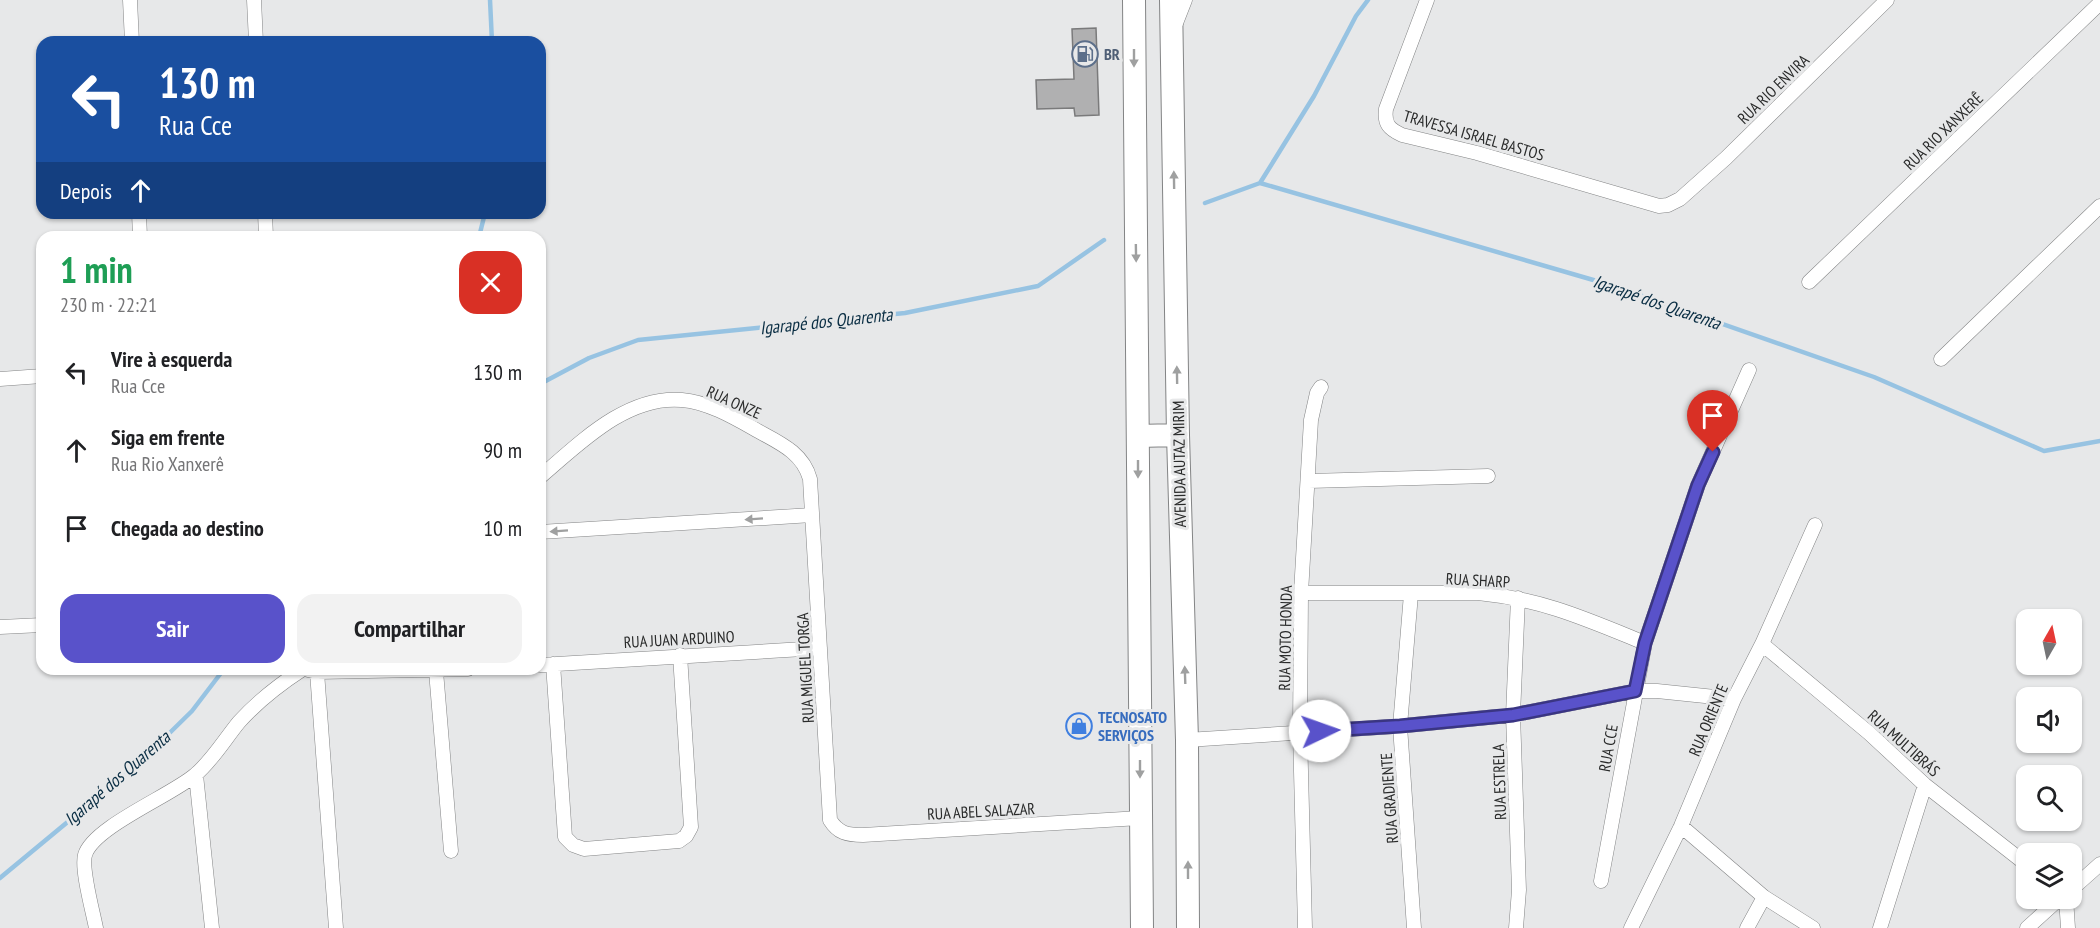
<!DOCTYPE html>
<html lang="pt">
<meta charset="utf-8">
<style>
:root{--surface:#fff;--page:#f2f2f2;--text:#202124;--muted:#757577;--accent:#5952ca}
body{margin:0;font-family:"PT Sans Narrow",sans-serif;background:var(--page);color:var(--text);height:100vh;display:flex;flex-direction:column;font-size:22px;white-space:nowrap}
*{box-sizing:border-box;margin:0}
p{font-size:20px;color:var(--muted)}
.icon{flex:none;width:33px;height:33px;fill:none;stroke:currentColor;stroke-width:2;stroke-linecap:round;stroke-linejoin:round}
.map{position:relative;flex:1;overflow:hidden}
.drawer{position:absolute;left:36px;top:231px;width:510px;height:444px;display:flex;flex-direction:column;background:var(--surface);border-radius:18px;box-shadow:0 2px 4px #0004}
.drawer>*{flex:none}
.hud{position:absolute;left:36px;top:36px;width:510px;height:183px;border-radius:18px;box-shadow:0 2px 4px #0004;background:#1a4fa0;color:#fff;overflow:hidden}
.needle{width:39px;rotate:9deg}
.controls{position:absolute;left:2016px;top:609px;display:grid;gap:12px}
.controls a{display:grid;place-items:center;width:66px;height:66px;border-radius:12px;background:var(--surface);box-shadow:0 2px 4px #0004;font-size:30px}
.pin{position:absolute;display:grid;place-items:center;width:51px;height:51px;color:#fff;margin:-62px -26px;border-radius:50% 50% 50% 0;rotate:-45deg;box-shadow:0 0 6px #0007}
.pin .icon{rotate:45deg}
.me{position:absolute;width:66px;margin:-33px;rotate:87deg;stroke-linejoin:round;filter:drop-shadow(0 0 4px #0008)}
.turn{display:flex;align-items:center;gap:21px;height:126px;padding:0 24px;font-size:27px}
.turn .icon{width:78px;height:78px;stroke-width:2.5}
.turn b{display:block;font-size:42px;line-height:51px}
.then{display:flex;align-items:center;height:57px;padding:0 24px;background:#0003;gap:12px;font-size:22px}
.round{display:grid;place-items:center;flex:none;width:63px;height:63px;border-radius:18px;background:var(--page)}
.summary{display:flex;align-items:center;justify-content:space-between;height:102px;padding:0 24px}
h1{font-size:36px;font-weight:700;line-height:45px;color:#1e9e55}
.cta{display:flex;gap:12px;margin-top:auto;padding:12px 24px}
.cta a{flex:1;height:69px;border-radius:18px;background:var(--accent);color:#fff;font-size:24px;font-weight:700;line-height:69px;text-align:center}
.cta a+a{background:var(--page);color:var(--text)}
ul{padding:0;list-style:none}
li{display:flex;align-items:center;gap:18px;height:78px;padding:0 24px}
li div{flex:1}
li b{display:block;font-size:22px}
li em{font-style:normal}
.map>svg:first-child{display:block}
</style>
<div class="map">
<svg width="2100" height="928" viewBox="0 0 2100 928">
<rect width="100%" height="100%" fill="#e7e8e9"/>
<g fill="none" stroke-linecap="round" stroke-linejoin="round">
<path stroke="#97c3e2" stroke-width="4.5" d="M 490,0 L 492,42
M 1260,183 L 1314,96 L 1356,16 L 1368,0
M 1205,203 L 1260,183 L 1614,286 L 1874,377 L 2044,451 L 2100,441
M 479,237 L 485,213
M 540,384 L 589,358 L 638,340 L 905,313 L 1038,286 L 1104,240
M 0,878 L 140,762 L 192,711 L 224,669"/>
</g>
<path fill="#b0b0b1" stroke="#7a7a7b" stroke-width="1.5" d="M 1096,28 L 1099,115 L 1075,116 L 1074,108 L 1037,109 L 1036,80 L 1074,79 L 1072,29 Z"/>
<g fill="none" stroke-linecap="round" stroke-linejoin="round">
<g stroke="#838485" stroke-width="15">
<path id="minor" d="M 130,0 L 132,42
M 254,0 L 256,42
M 1427,0 L 1386,109 C 1384,124 1389,129 1402,135 L 1477,153 L 1659,206 L 1668,205 L 1680,199 L 1726,158 L 1887,0
M 1176,23 L 1185,0
M 139,213 L 140,237
M 265,213 L 266,237
M 1809,282 L 2100,3
M 1941,359 L 2100,206
M 0,379 L 42,376
M 540,477 C 579,444 626,395 682,400 C 708,402 735,418 758,431 C 780,443 803,453 810,479 L 830,820 C 838,833 847,835 863,835 L 1140,818
M 1309,481 L 1488,476
M 540,532 L 812,515
M 1301,593 L 1478,593 C 1542,599 1586,619 1645,643
M 1411,594 L 1400,726 L 1414,928
M 0,627 L 42,625
M 1762,644 L 1869,733 L 1925,785 L 2026,864
M 553,664 L 565,837 L 573,845 L 584,849 L 679,841 L 686,836 L 691,827 L 680,655
M 540,665 L 820,648
M 308,670 L 317,672 L 468,669
M 436,671 L 451,851
M 317,672 L 336,928
M 1187,740 L 1400,726 L 1513,715 L 1635,691 L 1657,691 L 1734,699
M 196,775 L 212,928
M 1681,826 L 1764,897 L 1813,928
M 1601,881 L 1645,643 L 1698,485 L 1749,370
M 2072,889 L 2100,864
M 2066,898 L 2068,928
M 96,928 C 93,912 81,869 85,855 C 93,827 172,795 195,775 C 212,761 225,739 239,722 C 258,701 280,684 303,669
M 1305,928 L 1300,732 L 1301,593 L 1311,420 L 1317,393 L 1321,387
M 1516,928 L 1519,890 L 1513,715 L 1518,598
M 1631,928 L 1681,826 L 1734,699 L 1762,644 L 1815,525
M 1747,928 L 1764,897
M 1880,928 L 1925,785
M 2027,928 L 2060,898"/>
</g>
<g stroke="#838485" stroke-width="24">
<path id="primary" d="M 1134,0 L 1142,928
M 1171,0 L 1178,435 L 1187,740 L 1188,928
M 1138,436 L 1178,435"/>
</g>
<use href="#minor" stroke="#fff" stroke-width="14"/>
<use href="#primary" stroke="#fff" stroke-width="22"/>
</g>
<defs><path id="oneway-solid" d="M-6-.8H1V-3.2L6.5 0L1 3.2V.8H-6Z" transform="scale(1.5)"/></defs>
<g fill="#9fa0a0">
<use href="#oneway-solid" transform="translate(1134 58) rotate(90)"/>
<use href="#oneway-solid" transform="translate(1174 180) rotate(-91)"/>
<use href="#oneway-solid" transform="translate(1136 253) rotate(89)"/>
<use href="#oneway-solid" transform="translate(1177 375) rotate(-91)"/>
<use href="#oneway-solid" transform="translate(1138 469) rotate(90)"/>
<use href="#oneway-solid" transform="translate(754 519) rotate(176)"/>
<use href="#oneway-solid" transform="translate(559 531) rotate(176)"/>
<use href="#oneway-solid" transform="translate(1185 675) rotate(-92)"/>
<use href="#oneway-solid" transform="translate(1140 769) rotate(90)"/>
<use href="#oneway-solid" transform="translate(1188 870) rotate(-90)"/>
</g>
<g fill="none" stroke-linecap="round" stroke-linejoin="round">
<g stroke="#3a3583" stroke-width="15">
<path id="route" d="M 1320,731 L 1400,726 L 1513,715 L 1635,691 L 1645,643 L 1698,485 L 1713,452"/>
</g>
<use href="#route" stroke="#5952ca" stroke-width="10"/>
</g>
<defs>
<g id="fuel-ring" transform="scale(1.35)"><circle r="9.5" fill="#e7e8e9" stroke="#5c6f8a" stroke-width="1.5"/><path d="M-5.5-6h7V0h2V4h1.3V-2.5L3-4.5l.8-.8L6-3V5H2.5V1h-1V6h-7ZM-4.2-4.7v3.2H.2V-4.7Z" fill="#5c6f8a"/></g>
<g id="shop-ring" transform="scale(1.35)"><circle r="9.5" fill="#e7e8e9" stroke="#3f7fe0" stroke-width="1.5"/><path d="M-5-2.5h2.3a2.7 3.5 0 0 1 5.4 0H5L5.5 6h-11ZM-1.5-2.5h3a1.5 2.3 0 0 0-3 0Z" fill="#3f7fe0"/></g>
</defs>
<g fill-rule="evenodd">
<use href="#fuel-ring" x="1085" y="54"/>
<use href="#shop-ring" x="1079" y="726"/>
</g>
<g text-anchor="middle" dominant-baseline="central" stroke-width="6" stroke-linejoin="round" paint-order="stroke">
<g font-size="16" font-weight="bold" fill="#4e5e75" stroke="#e7e8e9" text-anchor="start">
<text x="1104" y="54">BR</text>
</g>
<g font-size="16" fill="#2a2b2b" stroke="#e7e8e9">
<text transform="translate(1773 89) rotate(-44)">RUA RIO ENVIRA</text>
<text transform="translate(1943 131) rotate(-44)">RUA RIO XANXERÊ</text>
<text transform="translate(1474 135) rotate(16)">TRAVESSA ISRAEL BASTOS</text>
<text transform="translate(734 402) rotate(24)">RUA ONZE</text>
<text transform="translate(1179 464) rotate(-91)">AVENIDA AUTAZ MIRIM</text>
<text transform="translate(1478 580) rotate(3)">RUA SHARP</text>
<text transform="translate(1285 638) rotate(-89)">RUA MOTO HONDA</text>
<text transform="translate(679 639) rotate(-3)">RUA JUAN ARDUINO</text>
<text transform="translate(805 668) rotate(-93)">RUA MIGUEL TORGA</text>
<text transform="translate(1708 720) rotate(-67)">RUA ORIENTE</text>
<text transform="translate(1904 743) rotate(42)">RUA MULTIBRÁS</text>
<text transform="translate(1608 748) rotate(-80)">RUA CCE</text>
<text transform="translate(1499 782) rotate(-92)">RUA ESTRELA</text>
<text transform="translate(1389 798) rotate(-94)">RUA GRADIENTE</text>
<text transform="translate(981 811) rotate(-3)">RUA ABEL SALAZAR</text>
</g>
<g font-size="16" font-weight="bold" fill="#366cbe" stroke="#e7e8e9" text-anchor="start">
<text x="1098" y="717">TECNOSATO<tspan x="1098" dy="18">SERVIÇOS</tspan></text>
</g>
<g font-size="18" font-style="italic" fill="#092d43" stroke="#e7e8e9">
<text transform="translate(1657 302) rotate(19)">Igarapé dos Quarenta</text>
<text transform="translate(826 321) rotate(-6)">Igarapé dos Quarenta</text>
<text transform="translate(117 778) rotate(-41)">Igarapé dos Quarenta</text>
</g>
</g>
</svg>
<div class="controls">
<a><svg class="needle" viewBox="-14 -14 28 28"><path d="M0-13l5 13h-10z" fill="#e53935"/><path d="M0 13l5-13h-10z" fill="#757577"/></svg></a>
<a><svg class="icon" aria-label="sound" viewBox="0 0 24 24"><path d="M4 9h4l5-4v14l-5-4H4zM17 9q2 3 0 6"/></svg></a>
<a><svg class="icon" aria-label="search" viewBox="0 0 24 24"><circle cx="10" cy="10" r="6"/><path d="M15 15l6 6"/></svg></a>
<a><svg class="icon" aria-label="layers" viewBox="0 0 24 24"><path d="M12 4l9 5-9 5-9-5zM3 14l9 5 9-5"/></svg></a>
</div>
<div class="pin" style="left:1713px;top:452px;background:#d93025"><svg class="icon" aria-label="arrive" viewBox="0 0 24 24"><path d="M6 21V4h12l-3 4 3 4H6"/></svg></div>
<svg class="me" style="left:1320px;top:731px" viewBox="-20 -20 40 40"><circle r="19" fill="#fff"/><path d="M0-13L10 11 0 6-10 11z" fill="#5952ca"/></svg>
<div class="hud">
<div class="turn"><svg class="icon" aria-label="left" viewBox="0 0 24 24"><path d="M17 20v-9H6M10 6l-5 5 5 5"/></svg><div><b>130 m</b>Rua Cce</div></div>
<div class="then">Depois<svg class="icon" aria-label="ahead" viewBox="0 0 24 24"><path d="M12 20V5M6 11l6-6 6 6"/></svg></div>
</div>
<section class="drawer">
<div class="summary"><div><h1>1 min</h1><p>230 m · 22:21</p></div><a class="round" style="background:#d93025;color:#fff"><svg class="icon" aria-label="close" viewBox="0 0 24 24"><path d="M6 6l12 12M18 6L6 18"/></svg></a></div>
<ul>
<li><svg class="icon" aria-label="left" viewBox="0 0 24 24"><path d="M17 20v-9H6M10 6l-5 5 5 5"/></svg><div><b>Vire à esquerda</b><p>Rua Cce</p></div><em>130 m</em></li>
<li><svg class="icon" aria-label="ahead" viewBox="0 0 24 24"><path d="M12 20V5M6 11l6-6 6 6"/></svg><div><b>Siga em frente</b><p>Rua Rio Xanxerê</p></div><em>90 m</em></li>
<li><svg class="icon" aria-label="arrive" viewBox="0 0 24 24"><path d="M6 21V4h12l-3 4 3 4H6"/></svg><div><b>Chegada ao destino</b></div><em>10 m</em></li>
</ul>
<div class="cta"><a>Sair</a><a>Compartilhar</a></div>
</section>
</div>
